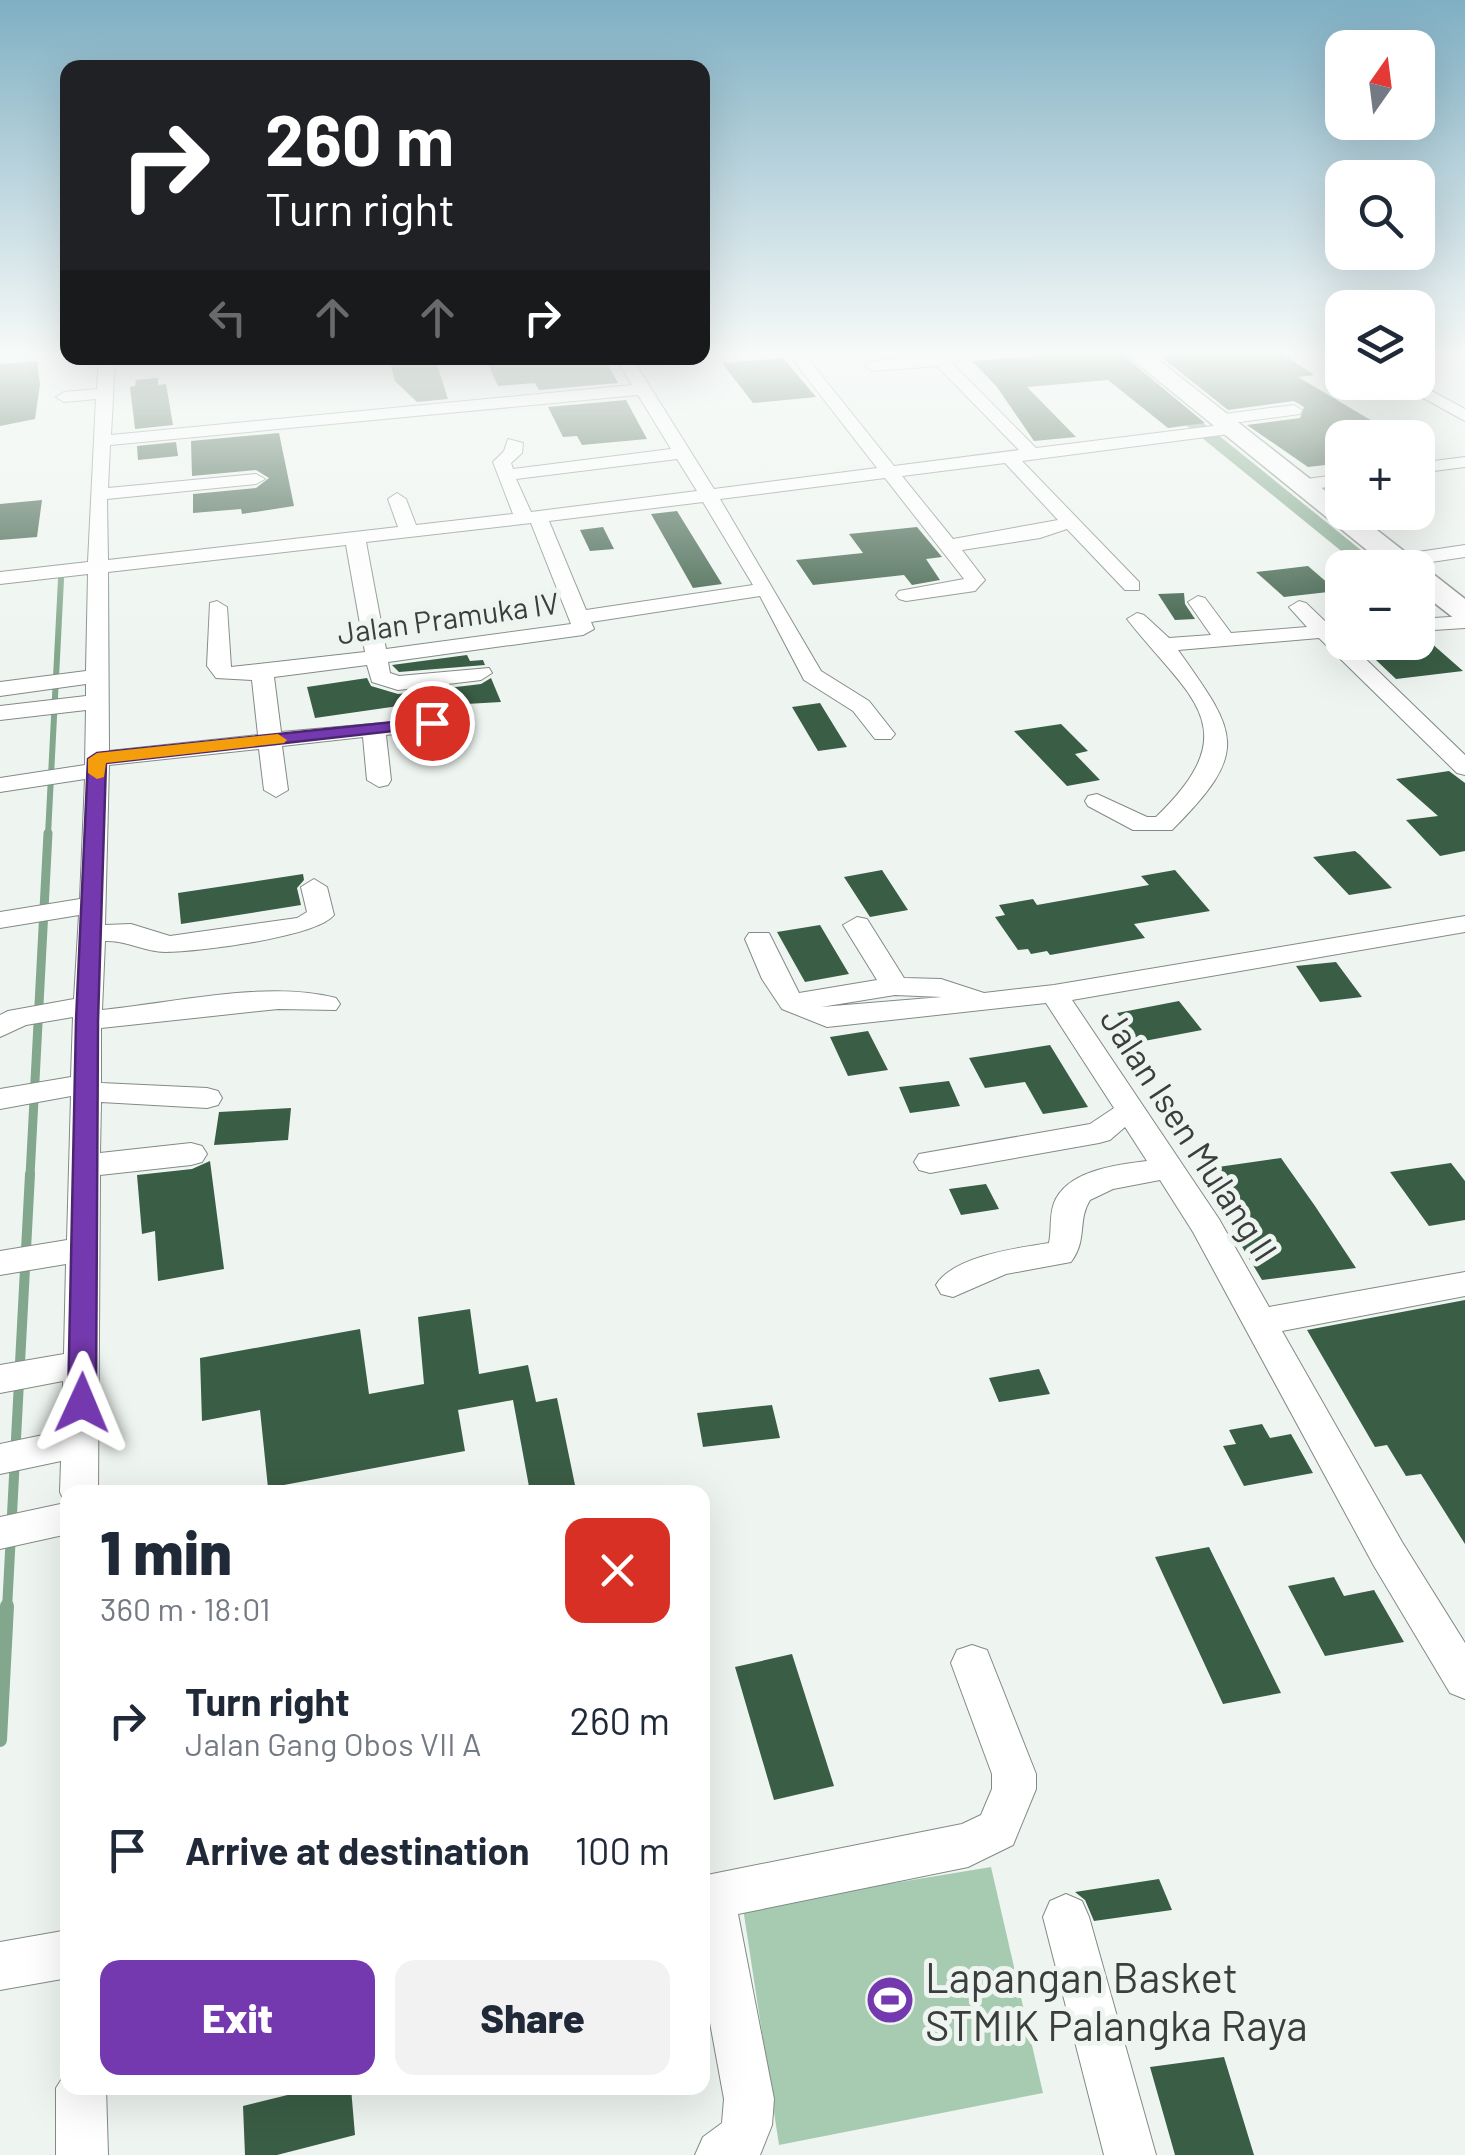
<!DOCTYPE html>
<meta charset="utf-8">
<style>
:root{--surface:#fff;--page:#f2f2f3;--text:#1f2937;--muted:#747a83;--accent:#7439ae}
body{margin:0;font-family:Barlow,sans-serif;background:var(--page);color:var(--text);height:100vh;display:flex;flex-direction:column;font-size:38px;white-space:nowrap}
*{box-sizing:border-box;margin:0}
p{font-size:32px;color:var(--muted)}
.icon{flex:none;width:55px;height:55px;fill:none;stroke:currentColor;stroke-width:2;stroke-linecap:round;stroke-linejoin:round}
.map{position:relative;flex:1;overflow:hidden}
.panel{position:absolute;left:60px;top:1485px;width:650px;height:610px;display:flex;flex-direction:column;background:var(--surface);border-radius:20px;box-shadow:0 10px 40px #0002}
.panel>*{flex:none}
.guide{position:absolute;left:60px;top:60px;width:650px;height:305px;border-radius:20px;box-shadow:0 10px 40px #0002;background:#202124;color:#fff;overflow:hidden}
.needle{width:65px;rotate:14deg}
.controls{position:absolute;left:1325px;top:30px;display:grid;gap:20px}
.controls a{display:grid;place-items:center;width:110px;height:110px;border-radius:20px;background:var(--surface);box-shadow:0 10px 40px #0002;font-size:50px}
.pin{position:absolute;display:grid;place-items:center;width:85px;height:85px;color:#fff;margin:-42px;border:5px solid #fff;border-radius:50%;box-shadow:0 2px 10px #0007}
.me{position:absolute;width:110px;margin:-55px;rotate:1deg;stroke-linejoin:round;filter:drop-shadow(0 0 8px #0008)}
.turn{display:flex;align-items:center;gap:35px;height:210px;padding:0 40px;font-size:45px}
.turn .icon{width:130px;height:130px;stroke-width:2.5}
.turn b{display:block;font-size:70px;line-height:85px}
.lanes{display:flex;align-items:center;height:95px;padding:0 40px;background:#0003;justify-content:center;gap:50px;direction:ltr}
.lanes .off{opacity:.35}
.round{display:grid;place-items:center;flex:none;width:105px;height:105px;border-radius:20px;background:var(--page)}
.overview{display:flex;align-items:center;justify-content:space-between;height:170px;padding:0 40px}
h1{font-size:60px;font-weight:800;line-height:75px}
.cta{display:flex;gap:20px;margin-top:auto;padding:20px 40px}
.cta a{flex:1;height:115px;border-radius:20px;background:var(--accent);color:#fff;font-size:40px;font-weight:800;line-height:115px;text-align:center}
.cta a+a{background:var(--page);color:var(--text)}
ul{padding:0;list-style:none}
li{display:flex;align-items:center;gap:30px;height:130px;padding:0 40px}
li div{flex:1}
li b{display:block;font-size:38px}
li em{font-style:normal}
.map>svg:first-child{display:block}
</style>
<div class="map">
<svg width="1465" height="2155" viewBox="0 0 1465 2155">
<rect width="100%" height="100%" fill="#eef5f0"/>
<path fill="#a7cbb1" d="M 991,1867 L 1043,2093 L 779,2145 L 743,1908 Z"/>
<path fill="#82a78c" d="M 1095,351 L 1114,351 L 1382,567 L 1361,567 Z"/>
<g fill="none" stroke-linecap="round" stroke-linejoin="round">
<path stroke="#82a78c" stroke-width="6" d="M 48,835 L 61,579"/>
<path stroke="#82a78c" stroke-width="9" d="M 30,1176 L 48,833"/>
<path stroke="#82a78c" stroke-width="10" d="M 7,1609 L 30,1174"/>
<path stroke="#82a78c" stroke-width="14" d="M 0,1740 L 7,1606"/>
</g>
<path fill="#3a5d45" d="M 1032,351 L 1118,351 L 1205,423 L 1168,428 L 1108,380 L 1027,387 L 1076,437 L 1034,441 L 997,387 L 972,361 L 1038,356 Z
M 1214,351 L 1278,351 L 1314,375 L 1298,377 L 1401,438 L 1342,438 L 1342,463 L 1308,467 L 1247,425 L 1300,418 L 1304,407 L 1294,401 L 1228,410 L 1160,356 Z
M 389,358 L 435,358 L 448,399 L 417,402 L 395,381 Z
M 582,358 L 604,358 L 618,383 L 539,390 L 535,383 L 498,386 L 488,364 Z
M 783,358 L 816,397 L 753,403 L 722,363 Z
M 37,361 L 40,384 L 35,419 L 0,426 L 0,364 Z
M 158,378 L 158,385 L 166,384 L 173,425 L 135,429 L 130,387 L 135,386 L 136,380 Z
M 626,400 L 647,439 L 582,445 L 577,436 L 563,437 L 548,407 Z
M 279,433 L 294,506 L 242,514 L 241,509 L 193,513 L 193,494 L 256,488 L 269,478 L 256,470 L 192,476 L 191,441 Z
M 176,442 L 178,456 L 138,460 L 137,446 Z
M 42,500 L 37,537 L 0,540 L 0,504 Z
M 677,511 L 722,584 L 693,588 L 651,514 Z
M 603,527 L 614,549 L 590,551 L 580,530 Z
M 917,527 L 942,557 L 926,559 L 940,580 L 912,585 L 904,575 L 813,585 L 796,560 L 863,553 L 849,534 Z
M 1308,566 L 1337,591 L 1284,597 L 1256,572 Z
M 1184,593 L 1185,604 L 1195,619 L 1175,620 L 1158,594 Z
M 1357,642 L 1430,642 L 1463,671 L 1396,679 Z
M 467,655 L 470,661 L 483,660 L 485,665 L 399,672 L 392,665 Z
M 367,678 L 371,686 L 398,694 L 481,684 L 491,678 L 501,702 L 449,705 L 447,699 L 315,718 L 307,687 Z
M 820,703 L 847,747 L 818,751 L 792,707 Z
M 1061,724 L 1088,751 L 1075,754 L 1100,780 L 1067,786 L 1014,731 Z
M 1449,771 L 1465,783 L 1465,851 L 1440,856 L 1406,820 L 1438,816 L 1396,779 Z
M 1355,851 L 1360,855 L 1392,888 L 1349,895 L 1313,857 Z
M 882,870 L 908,910 L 870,917 L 844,877 Z
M 1175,870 L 1210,911 L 1134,924 L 1145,938 L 1050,955 L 1047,951 L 1031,954 L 1028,949 L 1018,950 L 995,917 L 1005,915 L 999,905 L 1033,899 L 1037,905 L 1149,885 L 1141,876 Z
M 303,874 L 304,880 L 297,888 L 301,905 L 181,924 L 178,893 Z
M 820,925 L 849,974 L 805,982 L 777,932 Z
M 1336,962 L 1362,997 L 1320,1002 L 1296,966 Z
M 1179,1001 L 1202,1030 L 1139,1042 L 1117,1013 Z
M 868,1031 L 888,1070 L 848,1076 L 830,1037 Z
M 1050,1045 L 1088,1107 L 1043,1114 L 1025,1082 L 985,1088 L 969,1058 Z
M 949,1081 L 960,1106 L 910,1113 L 899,1087 Z
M 291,1108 L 288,1140 L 214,1145 L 219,1112 Z
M 1281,1158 L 1315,1206 L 1356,1268 L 1262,1280 L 1226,1220 L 1240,1218 L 1211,1168 Z
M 210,1161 L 224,1269 L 158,1281 L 155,1231 L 142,1234 L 137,1175 L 192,1169 Z
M 1451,1163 L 1465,1181 L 1465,1220 L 1429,1226 L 1390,1172 Z
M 986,1184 L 999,1209 L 961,1215 L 949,1189 Z
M 1465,1300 L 1465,1544 L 1421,1474 L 1406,1476 L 1387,1445 L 1375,1447 L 1307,1330 Z
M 470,1309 L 479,1374 L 528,1365 L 536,1402 L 557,1398 L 575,1485 L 530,1492 L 513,1400 L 458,1410 L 465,1451 L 268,1488 L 260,1410 L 202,1421 L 200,1358 L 360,1329 L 369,1394 L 424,1384 L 418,1317 Z
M 1039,1369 L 1050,1394 L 999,1402 L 989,1378 Z
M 772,1405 L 780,1438 L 703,1447 L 697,1413 Z
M 1262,1424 L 1270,1438 L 1291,1434 L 1313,1473 L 1244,1486 L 1223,1446 L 1236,1444 L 1229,1430 Z
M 1209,1547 L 1281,1693 L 1223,1704 L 1155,1557 Z
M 1334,1577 L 1344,1596 L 1374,1590 L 1404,1642 L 1325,1656 L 1288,1586 Z
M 792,1654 L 834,1786 L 774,1800 L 735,1667 Z
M 1159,1879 L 1172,1910 L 1094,1921 L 1085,1900 L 1075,1892 Z
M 1224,2057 L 1254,2155 L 1175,2155 L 1150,2067 Z
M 316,2088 L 351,2088 L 355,2135 L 277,2155 L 245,2155 L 243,2106 Z"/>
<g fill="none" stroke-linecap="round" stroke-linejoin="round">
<g stroke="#838a85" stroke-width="2">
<path id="street" d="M 0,351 L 27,351 L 0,358 Z
M 786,351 L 802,351 L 894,466 L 1019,450 L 937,366 L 873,371 L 865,366 L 873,361 L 928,357 L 923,351 L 940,351 L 1036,448 L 1229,424 L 1238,429 L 1229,434 L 1022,461 L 1139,582 L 1139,590 L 1125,590 L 1067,529 L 1040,538 L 962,550 L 985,580 L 975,591 L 906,601 L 899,599 L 896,595 L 899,591 L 964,579 L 885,478 L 720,499 L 821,671 L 869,701 L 895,734 L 891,739 L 875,739 L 853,711 L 804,680 L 760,596 L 591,622 L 594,629 L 583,635 L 388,662 L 390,673 L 399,676 L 489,668 L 492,673 L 481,680 L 398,690 L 372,682 L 367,665 L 274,677 L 281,732 L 441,718 L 445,723 L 441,728 L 386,735 L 391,780 L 388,785 L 379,787 L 367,780 L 363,737 L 282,746 L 288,790 L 276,797 L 264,790 L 259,749 L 109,765 L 105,925 L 131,924 L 170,936 L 297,918 L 307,912 L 301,887 L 314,879 L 327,887 L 334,915 C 317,937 197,952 166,952 C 144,952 127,940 105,941 L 102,1010 C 173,1003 267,980 336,998 L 340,1004 L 336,1010 L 278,1009 L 101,1028 L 101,1083 L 207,1088 L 218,1091 L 222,1098 L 218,1105 L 207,1108 L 101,1102 L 100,1153 L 191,1143 L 202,1146 L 207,1154 L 202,1162 L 191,1165 L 100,1175 L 98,1492 L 68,1492 L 68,1534 L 0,1549 L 0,1517 L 65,1503 L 60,1492 L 61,1461 L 0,1474 L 0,1444 L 62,1431 L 63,1381 L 0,1393 L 0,1365 L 64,1354 L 66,1264 L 0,1275 L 0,1251 L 67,1240 L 71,1096 L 0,1109 L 0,1089 L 71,1077 L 73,1017 L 26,1025 L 0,1037 L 0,1015 L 8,1011 L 74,999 L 79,915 L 0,928 L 0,912 L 80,899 L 85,779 L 0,792 L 0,778 L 85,765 L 86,710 L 0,720 L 0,706 L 86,696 L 86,684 L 0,696 L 0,682 L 86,671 L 88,574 L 0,584 L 0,572 L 88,562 L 96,399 L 64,402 L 56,397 L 64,392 L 97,389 L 99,358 L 115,358 L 111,435 L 632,385 L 616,358 L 632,358 L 714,489 L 877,468 ZM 638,395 L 671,449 L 513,469 L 511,463 L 522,453 L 523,443 L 508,439 L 504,451 L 493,462 L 513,514 L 416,525 L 406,499 L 397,493 L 388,499 L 398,527 L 108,560 L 107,499 L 256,484 L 265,479 L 256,474 L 108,488 L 110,445 ZM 677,459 L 697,491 L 531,512 L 516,479 ZM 1005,463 L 1058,520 L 953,539 L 902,476 ZM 703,502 L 753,585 L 586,610 L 549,521 ZM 531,523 L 571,624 L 386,649 L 366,542 ZM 346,545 L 365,652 L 231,667 L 227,607 L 217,601 L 210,603 L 207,666 L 216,678 L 252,680 L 258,735 L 109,751 L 108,572 Z
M 1332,351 L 1342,351 L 1342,357 Z
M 1394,382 L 1415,382 L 1465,409 L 1465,421 Z
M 1294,405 L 1302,410 L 1300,414 L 1217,425 L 1208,420 L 1217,415 Z
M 1465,457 L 1465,467 L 1418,473 L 1418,463 Z
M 1342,474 L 1342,484 L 1300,492 L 1291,486 L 1300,480 Z
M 1465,545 L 1465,557 L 1398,567 L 1388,561 L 1398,555 Z
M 1198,596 L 1205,598 L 1231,633 L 1307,627 L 1289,607 L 1299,601 L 1306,603 L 1329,625 L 1342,624 L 1342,642 L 1348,642 L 1465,755 L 1465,775 L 1457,773 L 1319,638 L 1178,650 C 1238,734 1251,751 1172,830 L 1133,830 L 1088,806 L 1085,801 L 1088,796 L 1097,794 L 1147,817 L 1156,817 C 1250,727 1188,697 1127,619 L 1137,613 L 1144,615 L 1169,638 L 1211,635 L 1188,602 Z
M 1465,616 L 1465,628 L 1418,631 L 1418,619 Z
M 1465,916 L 1465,932 L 1072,1000 L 1219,1219 L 1269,1307 L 1465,1272 L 1465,1296 L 1282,1331 L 1402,1542 L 1465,1643 L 1465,1699 L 1450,1693 L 1374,1566 L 1193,1232 L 1160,1180 L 1113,1189 L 1090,1200 C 1077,1221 1088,1239 1071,1262 L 1006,1274 L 953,1297 L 941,1294 L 936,1285 C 953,1256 1018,1248 1049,1243 C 1052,1230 1049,1216 1054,1203 C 1067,1170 1117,1165 1147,1161 L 1125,1127 L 1110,1140 L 1099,1143 L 930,1173 L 919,1170 L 914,1162 L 919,1154 L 1090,1124 L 1114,1108 L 1046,1003 L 827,1027 L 782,1009 L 762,979 L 745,939 L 749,933 L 769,933 L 799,993 L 877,980 L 843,925 L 857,917 L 867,919 L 904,978 L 941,979 L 984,993 L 1054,985 ZM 895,995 L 942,997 L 821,1007 Z
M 972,1645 L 987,1650 L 1036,1774 L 1036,1789 L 1013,1845 L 968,1867 L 738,1914 L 774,2099 L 772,2125 L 760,2155 L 695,2155 L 703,2137 L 722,2123 L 724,2099 L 702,1979 L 702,1876 L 962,1824 L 981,1815 L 992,1789 L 992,1774 L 951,1663 L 957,1650 Z
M 1066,1894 L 1082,1901 L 1089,1917 L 1156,2155 L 1104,2155 L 1043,1917 L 1050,1901 Z
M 68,1930 L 68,1978 L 0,1990 L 0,1942 Z
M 68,2069 L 68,2088 L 106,2088 L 108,2155 L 56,2155 L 56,2088 Z"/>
</g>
<g stroke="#838a85" stroke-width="3">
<path id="secondary" d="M 1122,351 L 1147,351 L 1342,504 L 1342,512 L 1354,512 L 1465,599 L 1465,622 L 1455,619 L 1418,590 L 1418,568 L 1389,568 Z"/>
</g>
<use href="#street" fill="#fff" fill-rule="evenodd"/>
<use href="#secondary" fill="#fff" fill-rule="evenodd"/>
</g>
<linearGradient id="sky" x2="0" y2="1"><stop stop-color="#7fafc3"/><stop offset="0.54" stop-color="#f7faf8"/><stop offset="1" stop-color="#f7faf8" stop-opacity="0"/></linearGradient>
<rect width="1465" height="653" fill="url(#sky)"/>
<path fill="#7439ae" stroke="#4b2571" stroke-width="2.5" d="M 432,718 L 439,719 L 439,726 L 106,763 L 98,1021 L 96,1403 L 92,1410 L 82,1414 L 72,1410 L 68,1403 L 76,1021 L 88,759 L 97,753 Z"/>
<path fill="#f59e0b" d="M 278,734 L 287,740 L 284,743 L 106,763 L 104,777 L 97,779 L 88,773 L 88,759 L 97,753 Z"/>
<defs>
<g id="stadium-disc" transform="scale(2.5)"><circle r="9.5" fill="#7439ae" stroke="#eef5f0"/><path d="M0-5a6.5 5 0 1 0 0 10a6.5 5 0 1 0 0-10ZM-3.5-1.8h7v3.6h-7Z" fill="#fff"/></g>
</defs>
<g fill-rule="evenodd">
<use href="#stadium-disc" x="890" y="2000"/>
</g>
<g text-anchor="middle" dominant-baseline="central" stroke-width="10" stroke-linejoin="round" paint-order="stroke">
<g font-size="30" fill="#3b3e3c" stroke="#eef5f0">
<text transform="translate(448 617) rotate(-8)">Jalan Pramuka IV</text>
</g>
<g font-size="35" fill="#3b3e3c" stroke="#eef5f0">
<text transform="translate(1190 1134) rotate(57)">Jalan Isen Mulang II</text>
</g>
<g font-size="42" fill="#3b3e3c" stroke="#eef5f0" text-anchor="start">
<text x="925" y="1976">Lapangan Basket<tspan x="925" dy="48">STMIK Palangka Raya</tspan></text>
</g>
</g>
</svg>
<div class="controls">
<a><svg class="needle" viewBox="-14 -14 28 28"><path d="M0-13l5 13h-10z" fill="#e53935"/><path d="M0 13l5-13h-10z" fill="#747a83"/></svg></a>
<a><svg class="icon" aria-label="search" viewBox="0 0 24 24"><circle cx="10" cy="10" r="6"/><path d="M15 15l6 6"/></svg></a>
<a><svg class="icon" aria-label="layers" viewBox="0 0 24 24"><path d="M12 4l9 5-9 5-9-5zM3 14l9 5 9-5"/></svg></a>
<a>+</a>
<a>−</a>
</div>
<div class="pin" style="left:432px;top:723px;background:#d93025"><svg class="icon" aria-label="arrive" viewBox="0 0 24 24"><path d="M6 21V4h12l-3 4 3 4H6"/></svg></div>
<svg class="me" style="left:82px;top:1403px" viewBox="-20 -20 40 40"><path d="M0-17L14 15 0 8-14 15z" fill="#7439ae" stroke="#fff" stroke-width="4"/></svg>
<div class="guide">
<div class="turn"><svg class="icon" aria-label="right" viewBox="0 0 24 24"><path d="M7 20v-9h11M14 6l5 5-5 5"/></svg><div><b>260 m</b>Turn right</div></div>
<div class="lanes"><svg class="icon off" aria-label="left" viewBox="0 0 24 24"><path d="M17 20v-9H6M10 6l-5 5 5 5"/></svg><svg class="icon off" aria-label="ahead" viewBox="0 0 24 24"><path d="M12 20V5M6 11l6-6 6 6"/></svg><svg class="icon off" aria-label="ahead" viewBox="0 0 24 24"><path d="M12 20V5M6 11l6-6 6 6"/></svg><svg class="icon" aria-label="right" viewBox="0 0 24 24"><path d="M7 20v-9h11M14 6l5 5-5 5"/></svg></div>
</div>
<section class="panel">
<div class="overview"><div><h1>1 min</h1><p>360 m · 18:01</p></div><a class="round" style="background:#d93025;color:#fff"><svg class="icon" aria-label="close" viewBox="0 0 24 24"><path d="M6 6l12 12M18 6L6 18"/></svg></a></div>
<ul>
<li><svg class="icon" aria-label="right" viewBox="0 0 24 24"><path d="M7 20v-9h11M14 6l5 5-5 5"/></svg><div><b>Turn right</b><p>Jalan Gang Obos VII A</p></div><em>260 m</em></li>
<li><svg class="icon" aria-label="arrive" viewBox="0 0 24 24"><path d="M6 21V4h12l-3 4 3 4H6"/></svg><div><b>Arrive at destination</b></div><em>100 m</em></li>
</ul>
<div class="cta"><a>Exit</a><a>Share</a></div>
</section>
</div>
